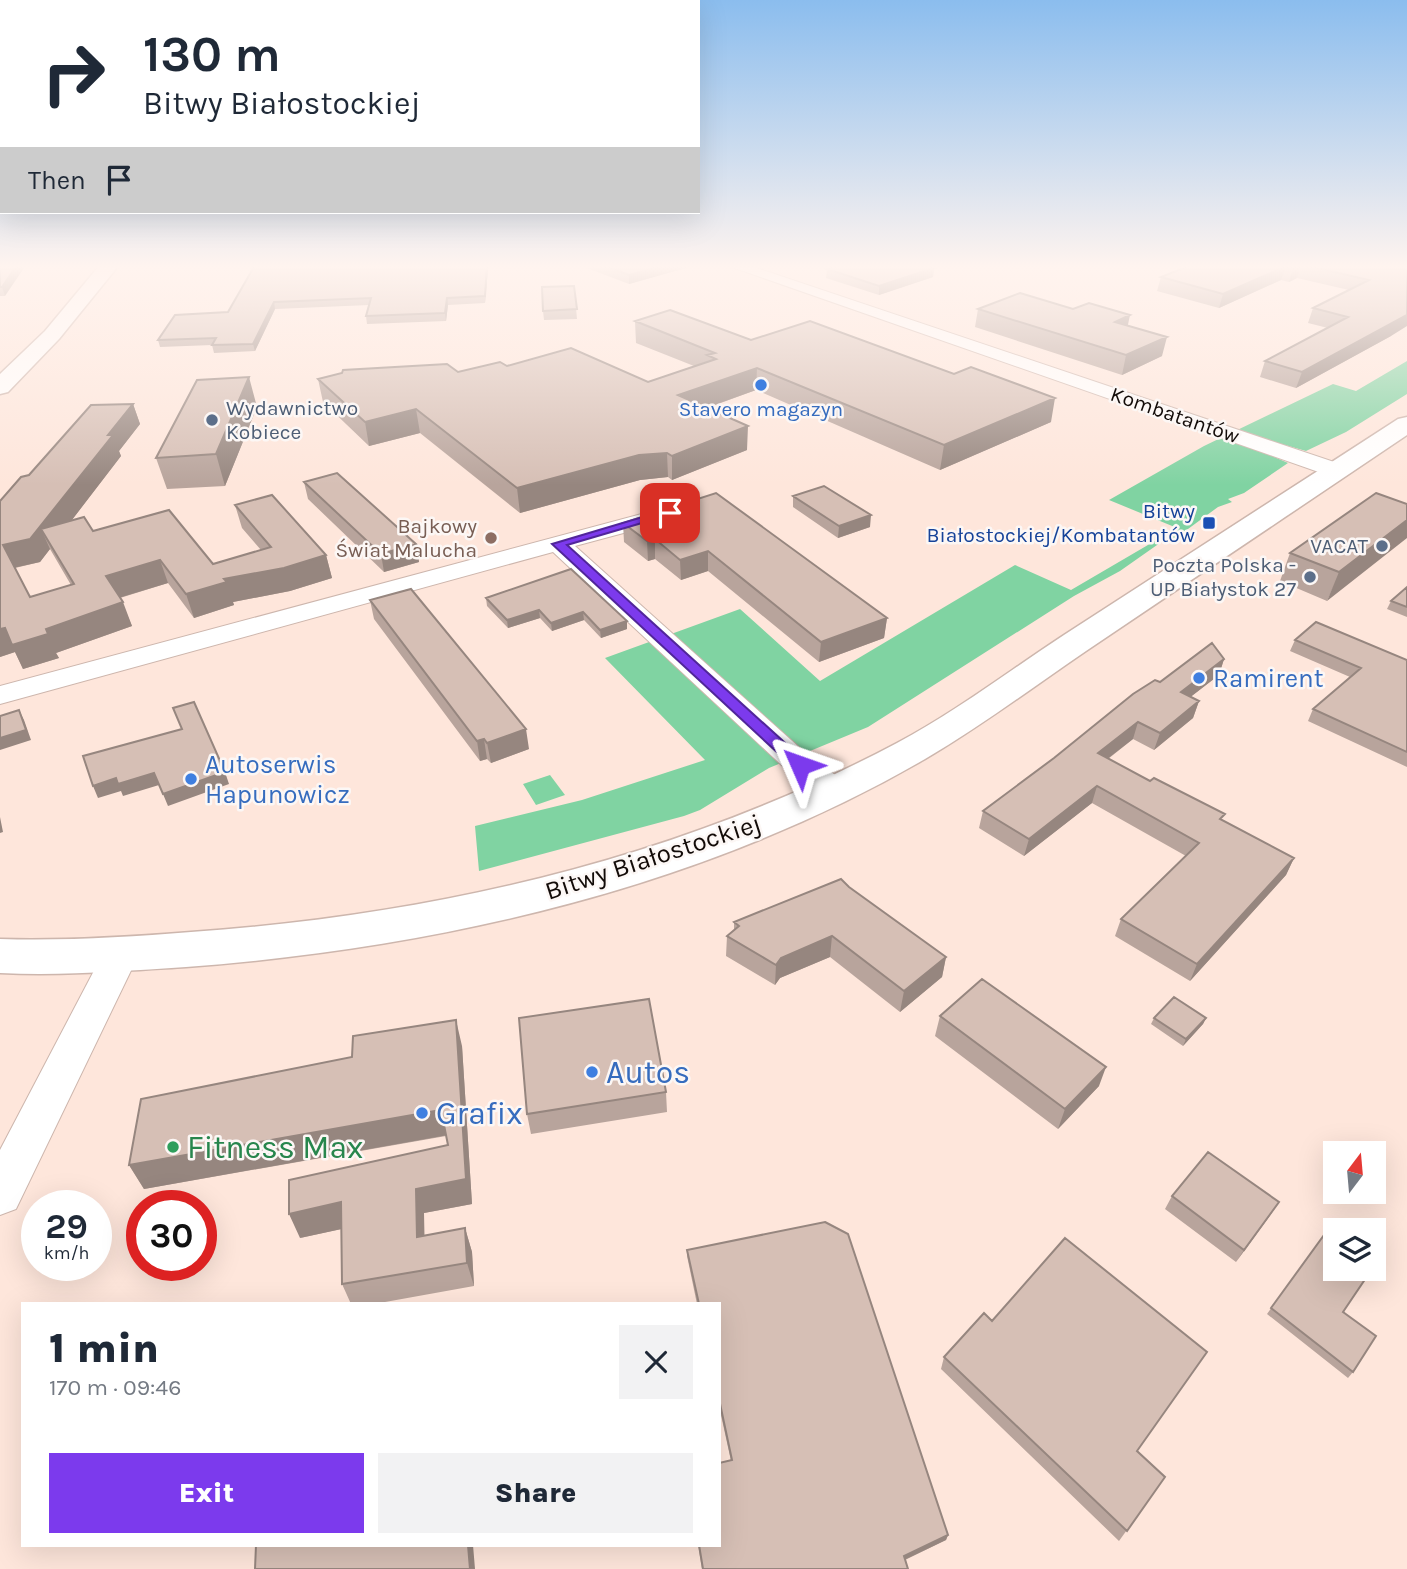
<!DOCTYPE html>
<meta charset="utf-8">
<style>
:root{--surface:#fff;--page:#f2f2f3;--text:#1f2937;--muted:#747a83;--accent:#7c3aed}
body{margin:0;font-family:Karla,sans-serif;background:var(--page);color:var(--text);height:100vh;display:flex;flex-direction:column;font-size:26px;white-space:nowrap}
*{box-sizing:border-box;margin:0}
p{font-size:23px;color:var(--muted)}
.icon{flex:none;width:38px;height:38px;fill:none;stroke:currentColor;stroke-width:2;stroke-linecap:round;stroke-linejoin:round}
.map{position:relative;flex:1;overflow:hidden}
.side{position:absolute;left:21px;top:1302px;width:700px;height:245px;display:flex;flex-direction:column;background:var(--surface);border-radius:0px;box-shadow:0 7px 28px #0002}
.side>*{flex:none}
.hud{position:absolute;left:0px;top:0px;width:700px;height:214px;box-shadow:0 7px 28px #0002;background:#fff;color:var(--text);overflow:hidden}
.needle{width:46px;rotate:16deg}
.controls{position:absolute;left:1323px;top:1141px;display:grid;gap:14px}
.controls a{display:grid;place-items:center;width:63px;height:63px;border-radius:0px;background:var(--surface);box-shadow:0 7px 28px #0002;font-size:35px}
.speed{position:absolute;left:21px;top:1190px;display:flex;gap:14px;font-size:35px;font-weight:700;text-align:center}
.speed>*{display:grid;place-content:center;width:91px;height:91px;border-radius:50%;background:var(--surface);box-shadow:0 7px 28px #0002;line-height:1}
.speed small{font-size:18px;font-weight:400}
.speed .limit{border:10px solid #d22;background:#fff;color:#111}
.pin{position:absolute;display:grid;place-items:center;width:60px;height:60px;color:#fff;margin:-30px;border-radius:14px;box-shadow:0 4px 10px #0006}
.me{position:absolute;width:77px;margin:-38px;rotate:313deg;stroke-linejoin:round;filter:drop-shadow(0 0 5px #0008)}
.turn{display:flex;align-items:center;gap:24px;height:147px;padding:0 28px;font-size:32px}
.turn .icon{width:91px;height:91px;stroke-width:2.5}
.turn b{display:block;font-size:49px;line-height:60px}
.then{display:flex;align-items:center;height:66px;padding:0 28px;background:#0003;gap:14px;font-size:26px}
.round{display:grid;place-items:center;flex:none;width:74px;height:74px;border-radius:0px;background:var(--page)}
.summary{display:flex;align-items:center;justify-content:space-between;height:119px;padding:0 28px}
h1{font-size:42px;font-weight:800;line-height:52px}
.primary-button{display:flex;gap:14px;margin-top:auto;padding:14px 28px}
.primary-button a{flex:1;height:80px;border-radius:0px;background:var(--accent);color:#fff;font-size:28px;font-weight:800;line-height:80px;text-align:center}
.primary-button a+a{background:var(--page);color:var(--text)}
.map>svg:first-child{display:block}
</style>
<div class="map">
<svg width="1407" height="1569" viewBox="0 0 1407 1569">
<rect width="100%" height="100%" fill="#fee6db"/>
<path fill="#80d3a2" d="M 1407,361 L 1407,394 L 1346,432 L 1306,451 L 1285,445 L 1272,456 L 1288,463 L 1244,493 L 1228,499 L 1232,502 L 1218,507 L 1173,540 L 1167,538 L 1120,571 L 1074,596 L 868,727 L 769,768 L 700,810 L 684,816 L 479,871 L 475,826 L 582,800 L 705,760 L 605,658 L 740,609 L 820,681 L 1015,565 L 1071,590 L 1177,528 L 1109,500 L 1204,446 L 1333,384 L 1356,391 Z
M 550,775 L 565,795 L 536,805 L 523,784 Z"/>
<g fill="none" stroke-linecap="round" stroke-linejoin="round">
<g stroke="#cdb6ad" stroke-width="2">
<path id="street" d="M 726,265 L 748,265 L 1346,466 L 1349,471 L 1338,477 L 1330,476 Z
M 664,508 L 672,510 L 675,515 L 672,520 L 575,546 L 811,758 L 848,784 L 853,791 L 848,798 C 825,805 807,785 789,772 L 553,552 L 0,704 L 0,686 Z
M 121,940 L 134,944 L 139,954 L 16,1209 L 0,1215 L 0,1150 L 108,944 Z"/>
</g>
<g stroke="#cdb6ad" stroke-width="3">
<path id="secondary" d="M 100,265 L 119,265 L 59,339 L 8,392 L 0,394 L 0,374 L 45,331 Z
M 1407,417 L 1407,435 C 1300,507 1193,579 1086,651 C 1033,687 980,727 925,759 C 702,888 440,948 186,967 C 124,971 62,976 0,973 L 0,939 C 64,941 128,937 191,932 C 436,915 678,859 897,743 C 954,713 1009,671 1064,635 C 1175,563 1287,491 1398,419 Z"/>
</g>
<use href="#street" fill="#fff" fill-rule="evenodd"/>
<use href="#secondary" fill="#fff" fill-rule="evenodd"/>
</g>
<path fill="#b8a49c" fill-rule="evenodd" d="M 0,265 L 5,296 L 0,296 Z
M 255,265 L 488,268 L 485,303 L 448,305 L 446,321 L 367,324 L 366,316 L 369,305 L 275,309 L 255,351 L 214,353 L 212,345 L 160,347 L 158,340 L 228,312 Z
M 579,265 L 689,265 L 689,267 L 629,284 Z
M 1191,265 L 1407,265 L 1391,336 L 1296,388 L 1260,377 L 1265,361 L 1328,328 L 1308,323 L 1313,308 L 1349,290 L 1297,278 L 1289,282 L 1281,280 L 1219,308 L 1157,291 L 1161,277 Z
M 934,268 L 933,277 L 879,295 L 826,278 L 827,269 Z
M 574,286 L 577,319 L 544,320 L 543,311 Z
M 978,309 L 1128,325 L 1162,356 L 1122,375 L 975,327 Z
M 635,321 L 751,340 L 1051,422 L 940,470 L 756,390 L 707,408 L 747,450 L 672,480 L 668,477 L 640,480 L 520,513 L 420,433 L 369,446 L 323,402 L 318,379 L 458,372 L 507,366 L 648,382 L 694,366 L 636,343 Z
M 133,404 L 140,424 L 119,451 L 121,456 L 71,521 L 93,531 L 213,564 L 261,550 L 242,528 L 235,505 L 326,555 L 332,578 L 290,591 L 233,602 L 234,605 L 194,618 L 168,583 L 120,598 L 132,626 L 56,653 L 59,658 L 23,669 L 15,652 L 0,657 L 0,501 L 29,475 ZM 50,549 L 71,585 L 30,597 L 15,568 L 40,562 Z
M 257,407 L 225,486 L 167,489 L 156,458 Z
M 304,482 L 416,544 L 419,562 L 384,572 L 308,499 Z
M 716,493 L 887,618 L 884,638 L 819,662 L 708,571 L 681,580 L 655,559 L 648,561 L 624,542 L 623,523 Z
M 1376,493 L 1327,601 L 1280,581 L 1290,553 Z
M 793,496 L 870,527 L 838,538 L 793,507 Z
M 571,569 L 627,629 L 601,638 L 584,620 L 552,631 L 540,618 L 508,628 L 487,606 L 486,598 Z
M 1407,587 L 1407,617 L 1387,609 L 1391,601 Z
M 370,600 L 529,749 L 491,763 L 487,759 L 480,761 L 374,619 Z
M 1295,640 L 1407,660 L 1407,767 L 1308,721 L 1313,709 L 1350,677 L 1290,651 Z
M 1224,659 L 1219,675 L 1190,697 L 1199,701 L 1193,718 L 1154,750 L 1133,739 L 1108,759 L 1294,858 L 1286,875 L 1190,981 L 1115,936 L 1121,919 L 1186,856 L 1092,803 L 1024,856 L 979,828 L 983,811 L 1160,682 Z
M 849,887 L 946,957 L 942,977 L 900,1012 L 830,957 L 780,978 L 775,985 L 726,956 L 727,936 L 734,930 L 734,922 Z
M 940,1016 L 1099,1086 L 1058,1129 L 935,1036 Z
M 1154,1018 L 1206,1018 L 1203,1024 L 1183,1046 L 1151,1024 Z
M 462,1046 L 472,1204 L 424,1213 L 424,1236 L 465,1228 L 472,1252 L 474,1286 L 374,1304 L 351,1304 L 342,1284 L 341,1229 L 300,1238 L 448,1145 L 446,1136 L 144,1189 L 129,1165 Z
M 666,1092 L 667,1112 L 531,1134 L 527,1114 Z
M 1172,1196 L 1271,1214 L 1236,1262 L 1165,1209 Z
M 1332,1224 L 1353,1372 L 1348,1378 L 1267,1314 Z
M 687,1250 L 948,1535 L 946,1540 L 905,1560 L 908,1569 L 702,1569 L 698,1545 L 719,1545 L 731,1461 L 719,1406 L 719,1304 L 697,1304 L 687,1256 Z
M 992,1321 L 1165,1477 L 1119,1541 L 941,1369 L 944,1357 Z"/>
<path fill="#96867f" d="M 17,265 L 26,265 L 5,296 L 2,287 Z
M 487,265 L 488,268 L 485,303 L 485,296 Z
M 665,265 L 689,265 L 689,267 L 629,284 L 629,275 Z
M 1301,265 L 1297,278 L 1289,282 L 1293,268 Z
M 1286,266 L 1281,280 L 1219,308 L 1223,294 Z
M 934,268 L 933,277 L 879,295 L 879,286 Z
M 447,298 L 448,305 L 446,321 L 445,313 Z
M 274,302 L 275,309 L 255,351 L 253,344 Z
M 1130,315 L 1126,334 L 1115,322 Z
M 1407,315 L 1407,326 L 1391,336 L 1296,388 L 1302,372 Z
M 1167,337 L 1162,356 L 1122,375 L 1126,355 Z
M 757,368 L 756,390 L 678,418 L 678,395 Z
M 249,377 L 257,407 L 225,486 L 216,454 Z
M 1055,398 L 1051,422 L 940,470 L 944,445 Z
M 133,404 L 140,424 L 119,451 L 121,456 L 52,546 L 41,529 L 50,549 L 40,562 L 13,568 L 3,545 L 108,435 Z
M 416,409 L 420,433 L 369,446 L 365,422 Z
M 748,426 L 747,450 L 672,480 L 672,456 Z
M 667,453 L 668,477 L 640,480 L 520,513 L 517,488 L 639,455 Z
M 871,515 L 870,527 L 838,538 L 839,526 Z
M 1407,520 L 1407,538 L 1327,601 L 1339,572 Z
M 655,539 L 655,559 L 648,561 L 647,541 Z
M 416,544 L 419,562 L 384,572 L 381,554 Z
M 708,551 L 708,571 L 681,580 L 680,560 Z
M 326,555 L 332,578 L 290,591 L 233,602 L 234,605 L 194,618 L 186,594 L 224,579 Z
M 160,560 L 168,583 L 115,599 L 106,576 Z
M 123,602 L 132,626 L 56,653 L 59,658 L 23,669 L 15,652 L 0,657 L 0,629 L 5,628 L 46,629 Z
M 539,610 L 540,618 L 508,628 L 507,620 Z
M 583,612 L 584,620 L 552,631 L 551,623 Z
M 887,618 L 884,638 L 819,662 L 821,642 Z
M 627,621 L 627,629 L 601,638 L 600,630 Z
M 1224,659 L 1219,675 L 1175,709 L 1181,692 Z
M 1199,701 L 1193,718 L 1154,750 L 1160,733 Z
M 19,710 L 24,720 L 31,740 L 0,750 L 0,738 Z
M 1138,722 L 1133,739 L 1093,770 L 1098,753 Z
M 526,729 L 529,749 L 491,763 L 487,743 Z
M 484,739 L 487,759 L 480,761 L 477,741 Z
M 225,772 L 229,784 L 168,806 L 163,794 Z
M 154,773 L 159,785 L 123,796 L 121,791 L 98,798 L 93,786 L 116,778 Z
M 1097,786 L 1092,803 L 1024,856 L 1029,839 Z
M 0,817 L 3,832 L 0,833 Z
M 1294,858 L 1286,875 L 1190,981 L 1197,964 Z
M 832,936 L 830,957 L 780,978 L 775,985 L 776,965 L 781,958 Z
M 946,957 L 942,977 L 900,1012 L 904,991 Z
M 1206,1018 L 1203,1024 L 1183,1046 L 1186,1039 Z
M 456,1020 L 462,1046 L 472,1204 L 424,1213 L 425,1261 L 417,1237 L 416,1189 L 466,1179 Z
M 1106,1067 L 1099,1086 L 1058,1129 L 1065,1109 Z
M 441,1110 L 448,1135 L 144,1189 L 129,1165 Z
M 341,1202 L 351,1227 L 300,1238 L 289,1214 Z
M 1279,1202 L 1271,1214 L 1236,1262 L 1244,1250 Z
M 465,1228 L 472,1252 L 474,1286 L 467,1263 Z
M 948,1535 L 946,1540 L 902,1561 L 904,1556 Z
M 468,1545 L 473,1545 L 475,1569 L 470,1569 Z"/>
<path fill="#d6bfb5" stroke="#96867f" stroke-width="2" d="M 0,265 L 17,265 L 2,287 L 0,287 Z
M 255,265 L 487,265 L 485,296 L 447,298 L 445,313 L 366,316 L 371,298 L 274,302 L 253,344 L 212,345 L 216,338 L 158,340 L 175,315 L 228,312 Z
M 602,265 L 665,265 L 629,275 Z
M 841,265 L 923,265 L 934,268 L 879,286 L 827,269 Z
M 1191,265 L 1301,265 L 1293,268 L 1286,266 L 1223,294 L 1161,277 Z
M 1304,265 L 1407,265 L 1407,315 L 1302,372 L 1265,361 L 1348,317 L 1313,308 L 1369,280 Z
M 574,286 L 577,309 L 543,311 L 542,287 Z
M 1020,293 L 1073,309 L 1089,303 L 1130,315 L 1115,322 L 1167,337 L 1126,355 L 978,309 Z
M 670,310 L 751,340 L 810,321 L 954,374 L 971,367 L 1055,398 L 944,445 L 757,368 L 678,395 L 748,426 L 672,456 L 667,453 L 639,455 L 517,488 L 416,409 L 365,422 L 318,379 L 342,373 L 343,370 L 447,364 L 458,372 L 500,362 L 507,366 L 571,348 L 648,382 L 716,359 L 707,355 L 715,353 L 635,321 Z
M 249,377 L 216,454 L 156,458 L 197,380 Z
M 133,404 L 108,435 L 113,435 L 30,539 L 3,545 L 30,597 L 74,584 L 41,529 L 84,517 L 93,531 L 169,510 L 213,564 L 271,547 L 235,505 L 272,495 L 326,555 L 284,568 L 224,579 L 227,582 L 186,594 L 160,560 L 106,576 L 123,602 L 46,629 L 48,634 L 12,645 L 5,628 L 0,629 L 0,501 L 21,477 L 29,475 L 91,405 Z
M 337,473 L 416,544 L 381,554 L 304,482 Z
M 824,486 L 871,515 L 839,526 L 793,496 Z
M 716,493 L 887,618 L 821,642 L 708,551 L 680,560 L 655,539 L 647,541 L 623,523 Z
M 1376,493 L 1407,504 L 1407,520 L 1339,572 L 1290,553 Z
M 571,569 L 627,621 L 600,630 L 583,612 L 551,623 L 539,610 L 507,620 L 486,598 Z
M 1407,587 L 1407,607 L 1391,601 Z
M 411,589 L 526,729 L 487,743 L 484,739 L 477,741 L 370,600 Z
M 1316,622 L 1407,660 L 1407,752 L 1313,709 L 1361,668 L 1295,640 Z
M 1212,643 L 1224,659 L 1181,692 L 1199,701 L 1160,733 L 1138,722 L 1098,753 L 1150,781 L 1154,778 L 1225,814 L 1220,819 L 1294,858 L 1197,964 L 1121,919 L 1199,843 L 1097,786 L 1029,839 L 983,811 L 1054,758 L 1133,694 L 1155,680 L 1160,682 Z
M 194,702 L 225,772 L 163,794 L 154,773 L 118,784 L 116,778 L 93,786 L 83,756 L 182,729 L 173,708 Z
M 19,710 L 26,730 L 0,738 L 0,716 Z
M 841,879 L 849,887 L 946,957 L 904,991 L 832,936 L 781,958 L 776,965 L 727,936 L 739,926 L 734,922 Z
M 982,979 L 1106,1067 L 1065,1109 L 940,1016 Z
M 1174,997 L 1206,1018 L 1186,1039 L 1154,1018 Z
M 649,999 L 666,1092 L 527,1114 L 519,1018 Z
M 456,1020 L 466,1179 L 416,1189 L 417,1237 L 465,1228 L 467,1263 L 342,1284 L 341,1202 L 289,1214 L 289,1180 L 448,1145 L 441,1110 L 129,1165 L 141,1099 L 352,1057 L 353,1036 Z
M 1208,1152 L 1279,1202 L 1244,1250 L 1172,1196 Z
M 825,1222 L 848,1234 L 948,1535 L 904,1556 L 908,1569 L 703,1569 L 699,1545 L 719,1545 L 719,1463 L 732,1460 L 719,1399 L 719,1304 L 699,1304 L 687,1250 Z
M 1332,1224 L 1350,1225 L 1356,1230 L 1335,1230 L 1335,1269 L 1372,1269 L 1343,1312 L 1376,1336 L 1353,1372 L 1271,1308 Z
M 1065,1238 L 1207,1352 L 1137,1451 L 1165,1477 L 1127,1531 L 944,1357 L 984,1313 L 992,1321 Z
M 256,1545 L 468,1545 L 470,1569 L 255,1569 Z"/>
<linearGradient id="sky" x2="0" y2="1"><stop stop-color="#8bbdee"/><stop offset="0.55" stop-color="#fff4ef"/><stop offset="1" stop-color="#fff4ef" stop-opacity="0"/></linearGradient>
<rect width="1407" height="485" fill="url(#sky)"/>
<path fill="#7c3aed" stroke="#51269a" stroke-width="2" d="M 666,510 L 676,513 L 567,545 L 805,761 L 805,768 L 794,768 L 552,544 Z"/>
<g fill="#3f7fe0" stroke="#fcf7f5" stroke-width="2.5">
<circle cx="761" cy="385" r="7"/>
<circle cx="1199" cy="678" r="7"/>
<circle cx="191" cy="779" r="7"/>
<circle cx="592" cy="1072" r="7"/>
<circle cx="422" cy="1113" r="7"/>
</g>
<g fill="#5c6f8a" stroke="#fcf7f5" stroke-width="2.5">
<circle cx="212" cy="420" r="7"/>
<circle cx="1382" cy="546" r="7"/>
<circle cx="1310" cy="577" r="7"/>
</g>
<rect fill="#1a4fb4" stroke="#fcf7f5" stroke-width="2.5" x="1202" y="516" width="14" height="14" rx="3.5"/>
<circle fill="#8d6e63" stroke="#fcf7f5" stroke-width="2.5" cx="491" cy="538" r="7"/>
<circle fill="#2e9e5b" stroke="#fcf7f5" stroke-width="2.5" cx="173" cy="1147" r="7"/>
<g text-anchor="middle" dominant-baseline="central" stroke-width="5" stroke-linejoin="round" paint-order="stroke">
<g font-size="21" fill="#4e5e75" stroke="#fcf7f5" text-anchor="end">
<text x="226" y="408" text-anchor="start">Wydawnictwo<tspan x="226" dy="24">Kobiece</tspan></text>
<text x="1368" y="546">VACAT</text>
<text x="1296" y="565">Poczta Polska -<tspan x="1296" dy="24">UP Białystok 27</tspan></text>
</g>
<g font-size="21" fill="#366cbe" stroke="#fcf7f5">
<text x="761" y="409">Stavero magazyn</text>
</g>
<g font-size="21" fill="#120b08" stroke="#fcf7f5">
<text transform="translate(1175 415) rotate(19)">Kombatantów</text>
</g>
<g font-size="21" fill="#164399" stroke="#fcf7f5" text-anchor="end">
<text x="1195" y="511">Bitwy<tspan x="1195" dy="24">Białostockiej/Kombatantów</tspan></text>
</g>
<g font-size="21" fill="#785e54" stroke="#fcf7f5" text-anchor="end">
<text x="477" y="526">Bajkowy<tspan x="477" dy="24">Świat Malucha</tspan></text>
</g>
<g font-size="26" fill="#366cbe" stroke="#fcf7f5" text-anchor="start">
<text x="1213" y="678">Ramirent</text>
<text x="205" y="764">Autoserwis<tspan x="205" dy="30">Hapunowicz</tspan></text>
</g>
<g font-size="26" fill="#120b08" stroke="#fcf7f5">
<text transform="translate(653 857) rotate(-18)">Bitwy Białostockiej</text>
</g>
<g font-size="32" fill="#366cbe" stroke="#fcf7f5" text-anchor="start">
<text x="606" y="1072">Autos</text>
<text x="436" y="1113">Grafix</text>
</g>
<g font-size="32" fill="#27864d" stroke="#fcf7f5" text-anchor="start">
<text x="187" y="1147">Fitness Max</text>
</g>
</g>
</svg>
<div class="controls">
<a><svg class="needle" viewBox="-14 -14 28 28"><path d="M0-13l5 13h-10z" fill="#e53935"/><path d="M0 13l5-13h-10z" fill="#747a83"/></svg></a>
<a><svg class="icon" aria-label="layers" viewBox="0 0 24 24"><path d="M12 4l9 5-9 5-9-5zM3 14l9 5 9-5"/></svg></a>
</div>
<div class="speed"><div>29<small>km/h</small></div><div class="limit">30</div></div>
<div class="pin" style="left:670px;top:513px;background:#d93025"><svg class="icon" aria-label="arrive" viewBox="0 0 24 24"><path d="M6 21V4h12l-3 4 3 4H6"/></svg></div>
<svg class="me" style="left:800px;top:765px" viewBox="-20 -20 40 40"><path d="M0-17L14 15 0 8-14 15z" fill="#7c3aed" stroke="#fff" stroke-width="4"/></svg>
<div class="hud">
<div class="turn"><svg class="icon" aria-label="right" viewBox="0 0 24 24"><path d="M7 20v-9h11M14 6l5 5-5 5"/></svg><div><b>130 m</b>Bitwy Białostockiej</div></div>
<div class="then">Then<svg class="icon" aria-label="arrive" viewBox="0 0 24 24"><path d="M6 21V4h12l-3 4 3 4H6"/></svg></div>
</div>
<section class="side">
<div class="summary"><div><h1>1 min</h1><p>170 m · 09:46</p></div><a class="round"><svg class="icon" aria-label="close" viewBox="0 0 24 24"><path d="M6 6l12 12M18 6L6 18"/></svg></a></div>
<div class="primary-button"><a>Exit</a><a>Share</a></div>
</section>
</div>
